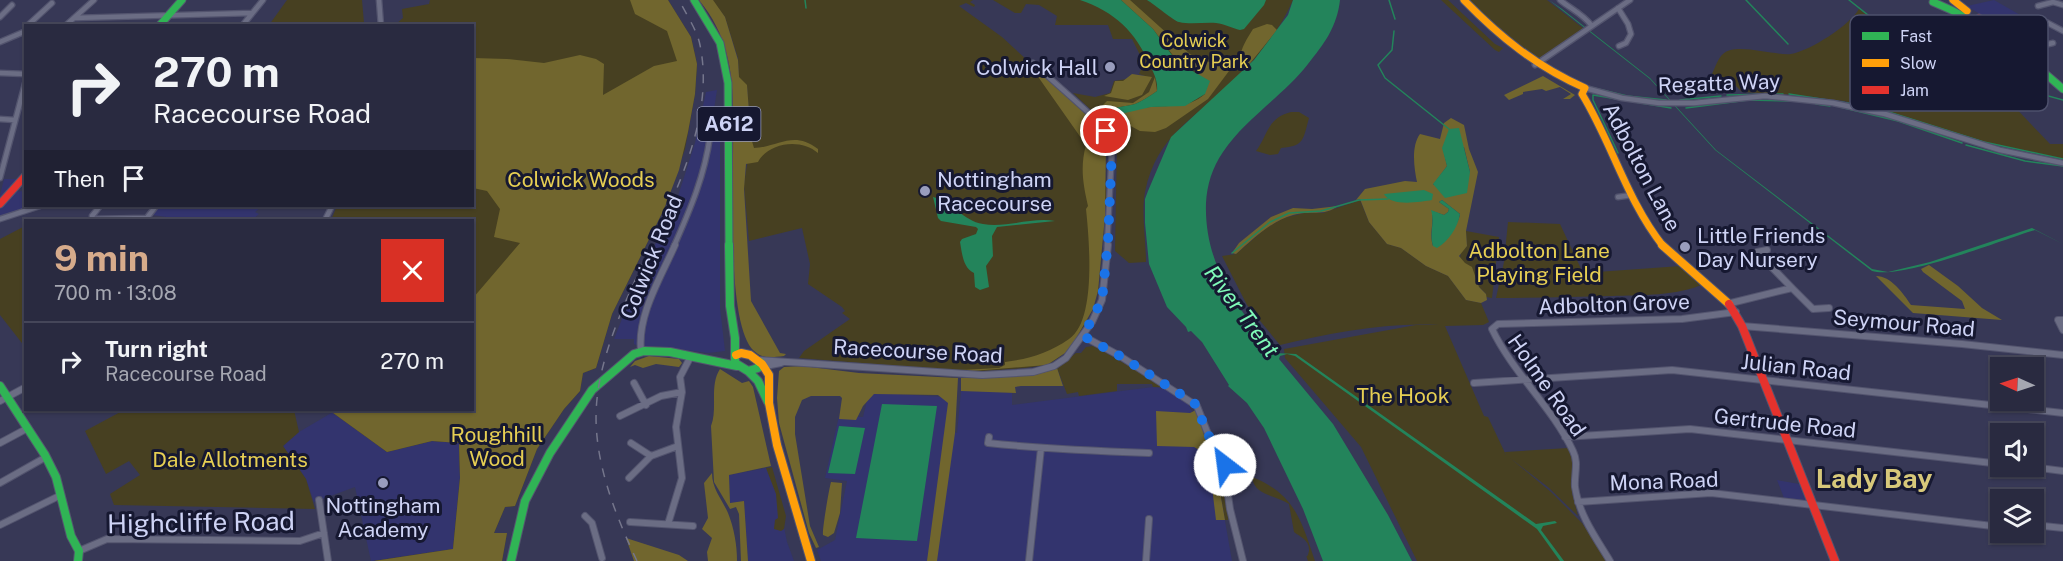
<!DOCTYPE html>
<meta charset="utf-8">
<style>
:root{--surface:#292a40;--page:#313247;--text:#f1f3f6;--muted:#a5a7b1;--line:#454659;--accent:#d6ab8b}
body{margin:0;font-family:"Public Sans",sans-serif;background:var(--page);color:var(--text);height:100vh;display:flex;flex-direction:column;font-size:22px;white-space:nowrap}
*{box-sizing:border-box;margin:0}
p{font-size:20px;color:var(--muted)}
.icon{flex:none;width:33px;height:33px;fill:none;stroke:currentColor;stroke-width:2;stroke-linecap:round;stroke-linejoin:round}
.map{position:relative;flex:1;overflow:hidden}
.details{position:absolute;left:24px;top:219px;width:450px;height:192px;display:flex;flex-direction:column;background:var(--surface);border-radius:0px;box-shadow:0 2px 4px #0004,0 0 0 2px var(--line)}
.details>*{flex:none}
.hud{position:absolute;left:24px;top:24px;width:450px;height:183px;border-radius:0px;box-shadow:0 2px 4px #0004,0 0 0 2px var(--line);background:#292a40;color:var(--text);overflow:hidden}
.needle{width:39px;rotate:273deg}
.controls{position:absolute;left:1990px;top:357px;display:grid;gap:12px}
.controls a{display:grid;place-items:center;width:54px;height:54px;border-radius:0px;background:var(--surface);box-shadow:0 2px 4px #0004,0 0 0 2px var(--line);font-size:30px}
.pin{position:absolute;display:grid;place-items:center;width:51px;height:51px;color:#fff;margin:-26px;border:3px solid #fff;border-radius:50%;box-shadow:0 2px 6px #0007}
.me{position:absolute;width:66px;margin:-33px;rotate:330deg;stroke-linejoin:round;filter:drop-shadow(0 0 4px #0008)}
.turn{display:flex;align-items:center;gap:21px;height:126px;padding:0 30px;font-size:27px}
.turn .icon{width:78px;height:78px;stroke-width:2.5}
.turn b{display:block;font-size:42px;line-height:51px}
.then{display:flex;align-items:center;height:57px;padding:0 30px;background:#0003;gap:12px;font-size:22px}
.round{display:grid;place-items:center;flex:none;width:63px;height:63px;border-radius:0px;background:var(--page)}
.headline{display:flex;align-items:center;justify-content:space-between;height:102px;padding:0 30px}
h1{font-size:36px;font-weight:700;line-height:45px;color:var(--accent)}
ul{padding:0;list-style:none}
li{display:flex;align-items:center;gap:18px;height:78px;padding:0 30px;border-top:2px solid var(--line)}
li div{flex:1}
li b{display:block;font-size:22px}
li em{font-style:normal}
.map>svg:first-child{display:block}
</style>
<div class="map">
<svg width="2063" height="561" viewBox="0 0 2063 561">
<rect width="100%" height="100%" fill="#373856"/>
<path fill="#33346e" d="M 1994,0 L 2029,20 L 2021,23 L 2046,42 L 2027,43 L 1967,6 Z
M 717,90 L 714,109 L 714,127 L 720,131 L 720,308 L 725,351 L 708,353 L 656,346 L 640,347 L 634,344 L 634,339 L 614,339 L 634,289 L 678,196 L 695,143 L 706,92 Z
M 4,179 L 20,179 L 9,192 L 25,191 L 25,209 L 0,217 L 0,195 Z
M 160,206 L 262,206 L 255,212 L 259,214 L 252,220 L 186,220 L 153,215 Z
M 1153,387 L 1170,390 L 1188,403 L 1207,445 L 1212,447 L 1232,561 L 821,561 L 817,550 L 835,540 L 847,481 L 825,478 L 839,416 L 863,417 L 869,392 L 957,398 L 954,432 L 957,433 L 961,391 L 995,391 L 1012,393 L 1012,405 Z
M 333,412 L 387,452 L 432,441 L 459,443 L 460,478 L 453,549 L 371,561 L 355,487 L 314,502 L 306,479 L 283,446 L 299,432 Z
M 772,467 L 787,542 L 794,561 L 748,561 L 744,501 L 730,503 L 729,475 Z
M 1777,480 L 1799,484 L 1806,501 L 1784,498 Z"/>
<path fill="#474021" d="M 287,0 L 362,0 L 364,23 L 269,25 Z
M 430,0 L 668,0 L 691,37 L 697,64 L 695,94 L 685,149 L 664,209 L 612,314 L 596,368 L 583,373 L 580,391 L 564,409 L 537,449 L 515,506 L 505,507 L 494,533 L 507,533 L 502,561 L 374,561 L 453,549 L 460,478 L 459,443 L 432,441 L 387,452 L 329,410 L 472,410 L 472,220 L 331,220 L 337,206 L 472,206 L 472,26 L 395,25 L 403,18 L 402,9 L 429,4 Z
M 712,0 L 973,0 L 970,2 L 975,5 L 974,7 L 966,3 L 959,6 L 1002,37 L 1092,120 L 1104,142 L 1106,197 L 1098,291 L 1086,322 L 1075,340 L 1058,358 L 1047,365 L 1025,368 L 974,372 L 799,358 L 804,351 L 850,319 L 842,313 L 845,311 L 842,307 L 808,284 L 810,264 L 802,228 L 749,241 L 744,185 L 751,138 L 747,86 L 739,78 L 738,58 L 725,17 Z
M 993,0 L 1293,0 C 1278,34 1257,58 1231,83 C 1194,120 1157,134 1145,192 C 1141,212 1146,241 1146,262 L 1129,263 L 1115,251 L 1117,144 L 1108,126 L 1073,93 L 1095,97 L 1110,93 L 1114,81 L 1145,76 L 1139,74 L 1142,67 L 1138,65 L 1137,60 L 1142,59 L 1132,39 L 1113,39 L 1108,25 L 1055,25 L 1057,16 L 1039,5 L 1026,4 L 1021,13 L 1015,13 Z
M 1441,0 L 1448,0 L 1495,44 L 1503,48 L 1499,52 L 1495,50 Z
M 1468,0 L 1547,0 L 1584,29 L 1537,62 L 1508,43 Z
M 1859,9 L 1892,34 L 1987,78 L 2050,144 L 2063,144 L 2063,159 L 1986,142 L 1882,110 L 1844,101 L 1798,95 L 1742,92 L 1730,80 L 1712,74 C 1715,68 1718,58 1723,54 C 1736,42 1774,56 1791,54 C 1810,51 1850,25 1859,9 Z
M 1291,112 L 1299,112 L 1309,118 C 1303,139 1305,146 1281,148 L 1278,154 L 1270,155 L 1256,151 C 1268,135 1267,118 1291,112 Z
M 1360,200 L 1369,222 L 1387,244 L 1401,248 L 1426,266 L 1448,276 L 1466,300 L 1481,303 L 1489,322 L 1483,325 L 1445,326 L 1484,416 L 1488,417 L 1506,455 L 1505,452 L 1568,448 L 1573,462 L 1572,493 L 1578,516 L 1548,487 L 1510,458 L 1551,492 L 1582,523 L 1607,561 L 1417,561 L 1361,447 L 1285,358 L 1284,349 L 1416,325 L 1439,325 C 1386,322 1331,333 1280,345 L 1247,305 L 1222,256 L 1236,254 L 1266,228 L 1284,218 L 1304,213 L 1323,213 Z
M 1508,222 L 1560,224 L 1583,273 L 1681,266 L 1704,284 C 1676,296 1642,295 1612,296 C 1573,297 1535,298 1496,298 L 1504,262 Z
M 25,226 L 25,347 L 0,315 L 0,239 Z
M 1466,231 L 1499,237 L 1492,298 L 1486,297 L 1486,294 L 1478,286 L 1460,258 L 1461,252 L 1467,246 Z
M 1093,346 L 1101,350 L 1165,387 L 1153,387 L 1152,384 L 1117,384 L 1117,391 L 1079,396 L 1078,392 L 1067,394 L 1057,368 L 1076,353 L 1081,353 L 1086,347 Z
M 124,410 L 294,410 L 299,432 L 283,446 L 306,479 L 315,509 L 114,505 L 110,494 L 140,475 L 129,461 L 106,474 L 85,431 Z
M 1212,447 L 1219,451 L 1229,518 L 1228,520 L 1225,520 Z
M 772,467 L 786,516 L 784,529 L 781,531 L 774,529 L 775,520 L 778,518 L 776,494 L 766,468 Z
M 1252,477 C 1295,494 1301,520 1315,561 L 1308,561 C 1305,552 1307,561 1309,551 C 1310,540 1300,537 1294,532 L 1289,504 C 1276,495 1254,496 1252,477 Z"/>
<path fill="#71662e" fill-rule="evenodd" d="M 630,0 L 668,0 L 691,37 L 697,64 L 695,94 L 688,132 L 679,170 L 664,209 L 612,314 L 596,368 L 583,373 L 580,391 L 564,409 L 537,449 L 515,506 L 505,507 L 494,533 L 507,533 L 502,561 L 374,561 L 453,549 L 460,478 L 459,443 L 432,441 L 387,452 L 329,410 L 472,410 L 473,298 L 520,243 L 494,237 L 500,209 L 487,191 L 473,188 L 473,58 L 507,59 L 544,63 L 580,55 L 596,59 L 604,64 L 603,95 L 654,66 L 677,61 L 667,31 L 635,14 Z
M 699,0 L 713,0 L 725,17 L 738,60 L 739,77 L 747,85 L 751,138 L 754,148 C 779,147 793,130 818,149 L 818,153 C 801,138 769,142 758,162 L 746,164 L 744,189 L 751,301 L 780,353 L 786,354 L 784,356 C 772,357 764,360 754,351 C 725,324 734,177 733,135 L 736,134 L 736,114 L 733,113 C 733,70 727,34 699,0 Z
M 1121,0 L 1130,0 L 1190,54 L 1201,60 L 1232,67 L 1208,99 L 1166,128 L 1155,132 L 1140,131 L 1112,116 C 1124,112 1137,108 1150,107 C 1171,105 1188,109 1205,94 L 1194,71 L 1178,62 L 1153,29 Z
M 1267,24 L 1272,25 L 1277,30 L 1247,67 L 1242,66 C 1237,52 1246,41 1253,29 Z
M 1027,61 L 1092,120 L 1106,145 L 1105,216 L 1098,291 L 1093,309 L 1075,340 L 1065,353 L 1047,365 L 960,372 L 961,370 L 999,368 L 1005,365 L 1005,362 C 1029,359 1049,353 1069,339 C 1097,321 1089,238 1086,209 L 1088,206 C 1083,184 1080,167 1086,145 Z
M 1132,74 L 1152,77 L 1142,95 L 1128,100 L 1104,96 L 1111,93 L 1115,81 L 1123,81 Z
M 1543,76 L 1575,95 L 1570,99 L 1563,99 L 1571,94 L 1560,87 L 1546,91 L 1542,89 L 1523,92 L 1523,94 L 1509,100 L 1504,95 Z
M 1155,77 L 1157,91 C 1150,96 1142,101 1135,104 C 1124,107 1116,106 1106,113 L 1099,109 L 1107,101 L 1133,103 L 1149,92 Z
M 1451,118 L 1464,125 L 1469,149 L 1478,172 L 1466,231 L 1467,246 L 1459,256 L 1465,263 L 1472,267 L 1479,287 L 1486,294 L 1487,300 L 1481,303 L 1466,300 L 1448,276 L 1426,266 L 1401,248 L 1387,244 L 1369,222 L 1360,199 L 1356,200 L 1365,189 L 1405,181 L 1417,182 C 1414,168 1411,146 1420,134 L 1440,139 L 1444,123 ZM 1464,147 L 1470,172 L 1433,185 L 1447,166 L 1443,148 ZM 1442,200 L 1460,214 C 1457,230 1445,237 1433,246 C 1429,234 1434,223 1432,211 L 1444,215 L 1448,212 L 1449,209 L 1439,202 Z
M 1338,206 C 1324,217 1309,210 1293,215 C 1271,221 1253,239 1236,254 L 1232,253 L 1239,243 L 1271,217 L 1293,208 L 1312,209 Z
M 1929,265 L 1958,286 L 1982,308 L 2002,320 L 1913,313 L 1876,276 C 1891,276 1903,293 1911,305 L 1965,309 L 1962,301 L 1923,272 L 1921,269 Z
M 649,356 L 679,359 L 682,363 L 679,367 L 656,364 L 643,368 L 635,365 L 630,367 L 635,361 Z
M 802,366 L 859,373 L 958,378 L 955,433 L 937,561 L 927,561 L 948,403 L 938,395 L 874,394 L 863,406 L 856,420 L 839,419 L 842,398 L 840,396 L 811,396 L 802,400 L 795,417 L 795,434 L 810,526 L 819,547 L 816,548 L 809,533 L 779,423 L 777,398 L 779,371 L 784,367 Z
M 1057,368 L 1063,386 L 1021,386 L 1015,387 L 1016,393 L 961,391 L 961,378 L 1031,375 Z
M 720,369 L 742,383 L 749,381 L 753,387 L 771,466 L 729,475 L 730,503 L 744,501 L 748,561 L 741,561 L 739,514 L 736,507 L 730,509 L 714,482 L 711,426 C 718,408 709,386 720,369 Z
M 1196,410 L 1204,435 L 1212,447 L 1225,520 L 1216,520 L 1208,455 L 1194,447 L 1157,446 L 1156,411 L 1190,413 Z
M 712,473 C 712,489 722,499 728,513 C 734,528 737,545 737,561 L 708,561 L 707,552 L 712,538 L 702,529 L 708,518 L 704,483 Z
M 831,482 L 842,483 L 840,513 L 834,533 L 828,537 L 823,535 C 822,530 829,489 831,482 Z
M 626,538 L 679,555 L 688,561 L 634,561 Z"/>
<path fill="#23845b" d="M 1080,0 L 1121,0 L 1153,29 L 1177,62 L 1210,81 L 1205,94 L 1185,106 L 1151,107 L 1112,116 L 1106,113 C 1116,106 1124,107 1135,104 C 1142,101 1150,96 1157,91 C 1158,81 1154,74 1150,65 C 1135,31 1115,12 1080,0 Z
M 1147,0 L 1266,0 L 1264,5 L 1244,29 L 1240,30 C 1232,28 1225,24 1216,23 C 1204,22 1191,25 1179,22 C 1174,21 1154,4 1147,0 Z
M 1293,0 L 1340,0 C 1337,27 1324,44 1308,64 C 1283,96 1245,119 1223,152 C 1212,168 1207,185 1206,203 C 1204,264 1237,308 1275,353 L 1296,354 L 1536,524 L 1555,521 L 1557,523 L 1543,526 L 1541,530 L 1564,561 L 1560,561 L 1537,529 L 1295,356 L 1287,354 L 1280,356 L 1279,359 L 1333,424 L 1388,515 L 1412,561 L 1323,561 L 1303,509 L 1264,428 L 1247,403 L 1228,386 L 1229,385 L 1202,342 L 1191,331 L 1188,332 L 1186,327 L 1167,307 L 1149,264 L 1145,223 L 1145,199 L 1148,191 L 1171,137 L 1254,60 L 1288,15 Z
M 1549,0 L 1562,9 L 1650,78 L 1716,150 L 1872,269 L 1888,272 L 1930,262 L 2032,228 L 2063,244 L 2035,230 C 2002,240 1901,280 1872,271 L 1715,150 L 1650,79 Z
M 1459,128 L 1470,172 L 1467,193 L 1445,198 L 1433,184 L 1447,166 L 1442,148 L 1449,129 Z
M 1424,190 L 1433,194 L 1432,200 C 1419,202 1391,207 1384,194 Z
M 933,197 C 952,201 963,221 983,224 C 1007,228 1032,217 1055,221 L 997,227 L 992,236 L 993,256 L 986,266 L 989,287 L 980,290 L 975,287 L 974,273 C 963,268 962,253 960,242 L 962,239 L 976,234 L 978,229 L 976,227 L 941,221 L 938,218 Z
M 1442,200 L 1460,214 C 1458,227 1448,242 1437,248 L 1433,246 C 1429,233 1435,223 1431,210 L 1444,215 L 1448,212 L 1449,209 L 1439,202 Z
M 882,404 L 937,406 L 917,541 L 856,538 Z
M 839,426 L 865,428 L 855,474 L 828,473 Z"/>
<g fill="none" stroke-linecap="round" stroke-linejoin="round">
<path stroke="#23845b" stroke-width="1.5" d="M 805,0 L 806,8
M 1389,0 L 1395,19
M 1746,0 L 1788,44
M 1849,0 L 1892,34 L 2012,86 L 2063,100
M 1394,31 L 1392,50 L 1378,65 L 1385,78 L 1449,129
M 1590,87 L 1627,96 L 1666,100
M 1789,94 L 1873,107 L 1984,142 L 2063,159
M 1727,95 L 1783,94
M 1680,100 L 1721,96
M 1816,104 L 1830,106
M 1840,107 L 1898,121 L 1962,143
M 1686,108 L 1748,100 L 1793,101
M 1966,145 L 2025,161 L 2063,166
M 1618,153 L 1593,100 L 1593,95 L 1671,108
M 1232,253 L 1270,222 L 1289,213 L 1321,211 L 1359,200 L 1388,199"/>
<g stroke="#53546e" stroke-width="7">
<path id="street-far1" d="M 379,0 L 381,26
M 1560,0 C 1571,9 1583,14 1592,26
M 2038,6 L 2053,2 L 2063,5
M 1618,8 L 1628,24 L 1631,34 L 1626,43 L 1619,46
M 0,17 L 12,5
M 74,18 L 252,13
M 2046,22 L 2063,31
M 27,26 L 52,3
M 65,26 L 94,0
M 242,26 L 263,0
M 0,42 L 26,31
M 2026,49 L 2053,43
M 1033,63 L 1099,122 L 1106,131 L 1112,148 L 1107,246
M 1535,65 L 1630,0
M 0,73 L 26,74
M 1585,88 L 1622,98 L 1659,103 L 1694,103 L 1765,96 L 1833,103 L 1885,114 L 2000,150 L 2063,163
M 0,119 L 15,120
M 0,178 L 26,80
M 1618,197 L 1632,195
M 100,206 L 92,216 L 93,219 L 147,218
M 0,219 L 40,206
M 146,219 L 156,206
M 325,220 L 332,206
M 674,246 C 690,210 705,175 710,136"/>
</g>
<g stroke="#53546e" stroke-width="8">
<path id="street" d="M 1792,288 L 1813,309 L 1829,308
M 1731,303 L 1792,288 L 1757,252 L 1767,250
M 2063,320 L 2058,320 L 2063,330
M 1742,326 L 1962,344 L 2063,355
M 1083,336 L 1120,356 L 1197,406 L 1210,439 L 1222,452 L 1230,509 L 1243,561
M 641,351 C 637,315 661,277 675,245
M 759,360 L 982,375 L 1033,372 L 1054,366 L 1066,358 L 1092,322 L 1102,300 L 1108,245
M 761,367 L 781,363
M 634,383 L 646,405
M 1474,383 L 1672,370 L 2063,413
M 0,401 L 26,387
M 620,416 L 661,396 L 682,392
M 989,437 L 988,443 C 1042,449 1095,451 1149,453
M 1565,437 L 1690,429 L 2001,464
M 0,443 L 28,428
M 631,443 L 651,456
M 2025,466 L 2063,471
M 629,478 L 651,456 L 678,446
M 0,483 L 46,457
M 319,500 L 328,561
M 1578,502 L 1711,493 L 2001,527
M 585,516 L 592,523 L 602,558
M 630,522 L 693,526
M 668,524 L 682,478 L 676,427 L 682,392 L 680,377 L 691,356
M 0,525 L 61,495
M 2034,525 L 2063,528
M 79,551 L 107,539 L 300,541 L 324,533
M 1029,561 L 1041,448
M 1146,561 L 1149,519
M 1610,561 C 1596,538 1579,515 1575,487 C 1574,474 1579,463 1573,451 C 1552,407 1513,373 1492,329 L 1498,324 L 1682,319 L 1736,312"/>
</g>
<g stroke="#53546e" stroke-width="9">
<path id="fast-far1" d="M 694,0 L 720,43 L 728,83 L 729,246
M 1933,2 C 1983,22 2023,54 2063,89
M 159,26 L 182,0"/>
</g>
<g stroke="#53546e" stroke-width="10">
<path id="fast" d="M 729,245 L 730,306 L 735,338 L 735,363 L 748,371 L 758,368 L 760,362
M 748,371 L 758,381 L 768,402
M 0,386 L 45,455 L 56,477 L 71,536 L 79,551 L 78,561
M 511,561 L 525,501 L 550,453 L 592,390 L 634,354 L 644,351 L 670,352 L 737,366"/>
</g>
<g stroke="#53546e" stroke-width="9">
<path id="slow-far1" d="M 1464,0 C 1500,37 1537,67 1585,88 L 1582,94 C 1612,143 1627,201 1663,246
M 1953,0 L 1967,11"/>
</g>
<g stroke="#53546e" stroke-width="10">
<path id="slow" d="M 1662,245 L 1729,304
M 736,355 L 741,353 L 750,355 L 762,364 L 769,375 L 769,403 L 777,445 L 811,561"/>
</g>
<g stroke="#53546e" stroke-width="9">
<path id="jam-far1" d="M 1979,18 L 2009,36 L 2041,62
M 0,204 L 26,175"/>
</g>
<g stroke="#53546e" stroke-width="10">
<path id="jam" d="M 1729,304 L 1742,326 L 1835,561"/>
</g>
<use href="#street-far1" stroke="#6b6d84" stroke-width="4.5"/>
<use href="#street" stroke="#6b6d84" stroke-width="6"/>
<use href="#fast-far1" stroke="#30b455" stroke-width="7"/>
<use href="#fast" stroke="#30b455" stroke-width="8"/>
<use href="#slow-far1" stroke="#ff9f0a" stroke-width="7"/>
<use href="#slow" stroke="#ff9f0a" stroke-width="8"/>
<use href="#jam-far1" stroke="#e5322d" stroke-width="7"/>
<use href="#jam" stroke="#e5322d" stroke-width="8"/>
<path stroke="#75768c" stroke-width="1.5" stroke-dasharray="9 9" stroke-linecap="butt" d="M 637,561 C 614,512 591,455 597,399 C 609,284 724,161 700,45 C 697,30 686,14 679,0"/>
</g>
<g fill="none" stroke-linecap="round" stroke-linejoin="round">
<path stroke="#1a73e8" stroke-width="10" stroke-dasharray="0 18" d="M 1106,131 L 1112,148 L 1108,241 L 1102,300 L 1083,336 L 1120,356 L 1193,402 L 1197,406 L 1207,434 L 1221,450 L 1225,465"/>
</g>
<g fill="#999dbd" stroke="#161831" stroke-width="2">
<circle cx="1110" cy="67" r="6"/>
<circle cx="925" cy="191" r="6"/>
<circle cx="1685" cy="247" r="6"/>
<circle cx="383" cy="483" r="6"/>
</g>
<g text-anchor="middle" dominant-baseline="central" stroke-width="6" stroke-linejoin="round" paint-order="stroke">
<g font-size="18" fill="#e6ce53" stroke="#161831">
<text x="1194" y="40">Colwick<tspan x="1194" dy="21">Country Park</tspan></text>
</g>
<rect fill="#161831" stroke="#979bba" stroke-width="1.5" x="697.5" y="107" width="63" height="34" rx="4.5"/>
<g font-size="20" font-weight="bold" fill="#ced3f5">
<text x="729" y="124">A612</text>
</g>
<g font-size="21" fill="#ced3f5" stroke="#161831" text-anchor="start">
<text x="1098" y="67" text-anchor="end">Colwick Hall</text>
<text x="937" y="179">Nottingham<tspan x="937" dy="24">Racecourse</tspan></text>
<text x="1697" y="235">Little Friends<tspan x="1697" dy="24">Day Nursery</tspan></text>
<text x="383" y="505" text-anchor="middle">Nottingham<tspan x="383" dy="24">Academy</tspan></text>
</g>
<g font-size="21" fill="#ced3f5" stroke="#161831">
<text transform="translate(1719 83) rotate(-2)">Regatta Way</text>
<text transform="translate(1642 167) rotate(62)">Adbolton Lane</text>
<text transform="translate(651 257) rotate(-68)">Colwick Road</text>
<text transform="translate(1614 304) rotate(-2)">Adbolton Grove</text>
<text transform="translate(1904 323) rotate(5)">Seymour Road</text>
<text transform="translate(918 351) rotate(3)">Racecourse Road</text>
<text transform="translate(1796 367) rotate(6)">Julian Road</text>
<text transform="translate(1547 385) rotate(55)">Holme Road</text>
<text transform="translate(1785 423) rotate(6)">Gertrude Road</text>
<text transform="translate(1664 481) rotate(-2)">Mona Road</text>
</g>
<g font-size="21" fill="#e6ce53" stroke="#161831">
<text x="581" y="179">Colwick Woods</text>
<text x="1539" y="250">Adbolton Lane<tspan x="1539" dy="24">Playing Field</tspan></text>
<text x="1403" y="395">The Hook</text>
<text x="497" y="434">Roughhill<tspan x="497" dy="24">Wood</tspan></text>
<text x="230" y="459">Dale Allotments</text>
</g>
<g font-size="22" font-style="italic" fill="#80fab9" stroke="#161831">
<text transform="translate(1242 311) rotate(53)">River Trent</text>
</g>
<g font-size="26" fill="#ced3f5" stroke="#161831">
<text transform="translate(201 522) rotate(-1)">Highcliffe Road</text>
</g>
<g font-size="27" font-weight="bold" fill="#d7c87a" stroke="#161831">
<text x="1874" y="478">Lady Bay</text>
</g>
</g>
<rect x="1850" y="15" width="198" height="96" rx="9" fill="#161831" stroke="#4d506c" stroke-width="1.5"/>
<rect x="1862" y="32" width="27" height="8" fill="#30b455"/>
<rect x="1862" y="59" width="27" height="8" fill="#ff9f0a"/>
<rect x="1862" y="86" width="27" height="8" fill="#e5322d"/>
<g font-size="16" fill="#ced3f5">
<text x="1900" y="42">Fast</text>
<text x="1900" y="69">Slow</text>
<text x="1900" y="96">Jam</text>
</g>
</svg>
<div class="controls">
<a><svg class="needle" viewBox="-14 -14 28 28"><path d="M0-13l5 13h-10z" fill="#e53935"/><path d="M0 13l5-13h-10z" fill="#a5a7b1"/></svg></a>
<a><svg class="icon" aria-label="sound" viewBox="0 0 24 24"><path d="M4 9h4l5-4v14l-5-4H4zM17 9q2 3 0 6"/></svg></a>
<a><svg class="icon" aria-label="layers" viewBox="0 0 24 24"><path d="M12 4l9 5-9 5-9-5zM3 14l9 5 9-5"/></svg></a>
</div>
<div class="pin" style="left:1106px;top:131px;background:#d93025"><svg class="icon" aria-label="arrive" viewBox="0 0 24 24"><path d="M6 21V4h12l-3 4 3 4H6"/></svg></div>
<svg class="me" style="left:1225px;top:465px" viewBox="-20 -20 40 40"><circle r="19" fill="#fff"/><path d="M0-13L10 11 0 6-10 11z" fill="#1a73e8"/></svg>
<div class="hud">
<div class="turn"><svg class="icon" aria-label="right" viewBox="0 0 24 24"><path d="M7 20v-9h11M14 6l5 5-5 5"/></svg><div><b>270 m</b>Racecourse Road</div></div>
<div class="then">Then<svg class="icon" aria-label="arrive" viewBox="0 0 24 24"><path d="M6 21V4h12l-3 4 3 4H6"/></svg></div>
</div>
<section class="details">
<div class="headline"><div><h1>9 min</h1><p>700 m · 13:08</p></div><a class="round" style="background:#d93025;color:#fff"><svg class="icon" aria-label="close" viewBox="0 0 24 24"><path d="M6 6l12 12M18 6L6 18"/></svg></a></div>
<ul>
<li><svg class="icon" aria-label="right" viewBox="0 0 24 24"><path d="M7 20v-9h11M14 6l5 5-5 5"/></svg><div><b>Turn right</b><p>Racecourse Road</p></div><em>270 m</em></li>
</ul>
</section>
</div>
